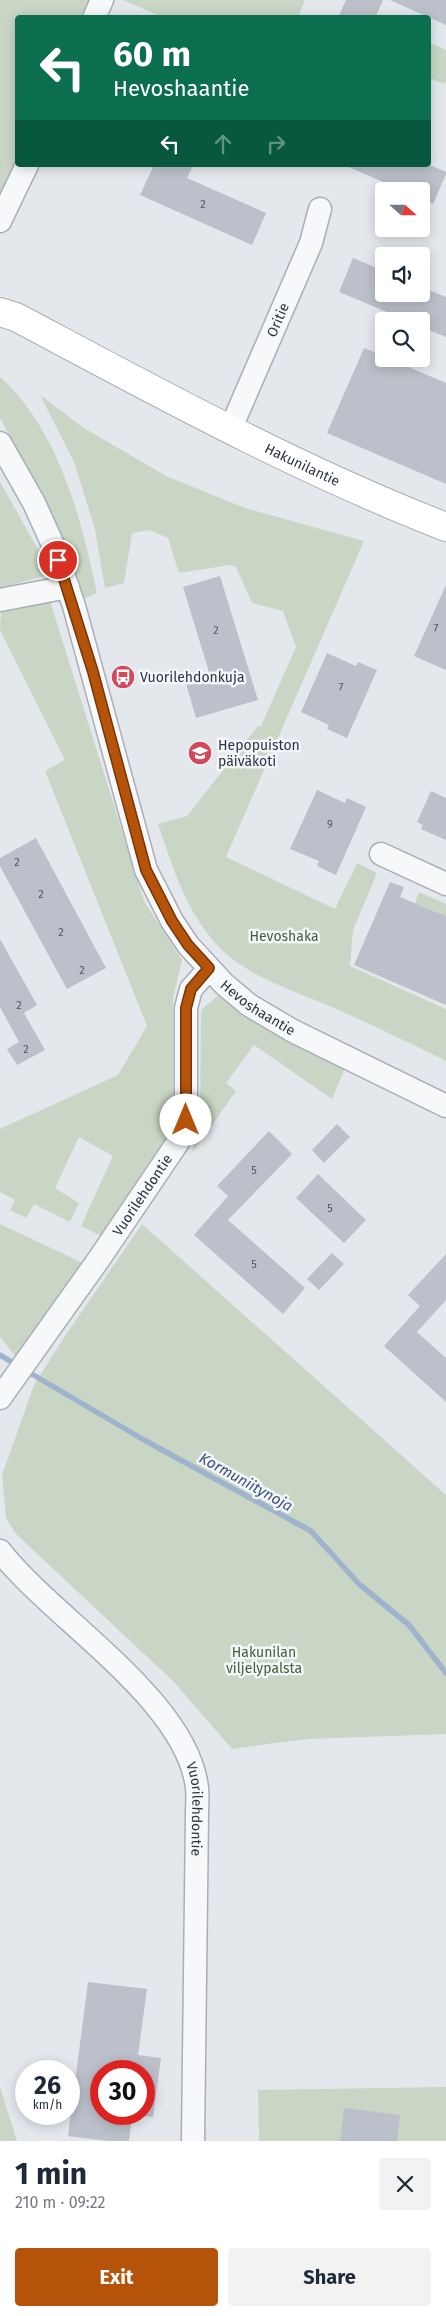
<!DOCTYPE html>
<meta charset="utf-8">
<style>
:root{--surface:#fff;--page:#f2f2f3;--text:#1f2937;--muted:#747a83;--accent:#b45309}
body{margin:0;font-family:"Fira Sans",sans-serif;background:var(--page);color:var(--text);height:100vh;display:flex;flex-direction:column;font-size:19px;white-space:nowrap}
*{box-sizing:border-box;margin:0}
p{font-size:16px;color:var(--muted)}
.icon{flex:none;width:28px;height:28px;fill:none;stroke:currentColor;stroke-width:2;stroke-linecap:round;stroke-linejoin:round}
.map{position:relative;height:2141px;overflow:hidden}
.panel{display:flex;flex-direction:column;background:var(--surface);flex:1}
.panel>*{flex:none}
.guide{position:absolute;left:15px;top:15px;width:416px;height:152px;border-radius:5px;box-shadow:0 2px 12px #0003;background:#0b6e4f;color:#fff;overflow:hidden}
.needle{width:32px;rotate:111deg}
.buttons{position:absolute;left:375px;top:182px;display:grid;gap:10px}
.buttons a{display:grid;place-items:center;width:55px;height:55px;border-radius:5px;background:var(--surface);box-shadow:0 2px 12px #0003;font-size:25px}
.speed{position:absolute;left:15px;top:2060px;display:flex;gap:10px;font-size:25px;font-weight:700;text-align:center}
.speed>*{display:grid;place-content:center;width:65px;height:65px;border-radius:50%;background:var(--surface);box-shadow:0 2px 12px #0003;line-height:1}
.speed small{font-size:12px;font-weight:400}
.speed .limit{border:8px solid #d22;background:#fff;color:#111}
.pin{position:absolute;display:grid;place-items:center;width:42px;height:42px;color:#fff;margin:-21px;border:2px solid #fff;border-radius:50%;box-shadow:0 1px 5px #0007}
.me{position:absolute;width:55px;margin:-28px;rotate:0deg;stroke-linejoin:round;filter:drop-shadow(0 0 4px #0008)}
.turn{display:flex;align-items:center;gap:18px;height:105px;padding:0 15px;font-size:22px}
.turn .icon{width:65px;height:65px;stroke-width:2.5}
.turn b{display:block;font-size:35px;line-height:42px}
.lanes{display:flex;align-items:center;height:48px;padding:0 15px;background:#0003;justify-content:center;gap:25px;direction:ltr}
.lanes .off{opacity:.35}
.round{display:grid;place-items:center;flex:none;width:52px;height:52px;border-radius:5px;background:var(--page)}
.summary{display:flex;align-items:center;justify-content:space-between;height:85px;padding:0 15px}
h1{font-size:30px;font-weight:700;line-height:38px}
.action{display:flex;gap:10px;margin-top:auto;padding:10px 15px}
.action a{flex:1;height:58px;border-radius:5px;background:var(--accent);color:#fff;font-size:20px;font-weight:700;line-height:58px;text-align:center}
.action a+a{background:var(--page);color:var(--text)}
.map>svg:first-child{display:block}
</style>
<div class="map">
<svg width="446" height="2141" viewBox="0 0 446 2141">
<rect width="100%" height="100%" fill="#e4e7ec"/>
<path fill="#c9d6c5" d="M 0,0 L 95,0 L 87,17 L 18,18 L 18,165 L 0,202 Z
M 123,0 L 305,0 L 298,17 L 162,17 Z
M 429,43 L 446,50 L 446,81 L 444,84 L 429,78 Z
M 0,377 C 59,430 81,518 97,593 L 84,599 L 64,541 L 47,503 L 0,418 Z
M 40,395 L 84,428 L 166,476 L 245,508 L 364,541 L 226,857 L 335,909 L 357,863 L 377,873 L 353,930 L 350,966 L 446,1009 L 446,1061 C 408,1042 370,1024 332,1007 C 291,989 240,975 211,938 C 182,901 173,867 158,824 L 187,816 L 258,726 L 261,726 L 296,647 L 283,611 L 252,603 L 236,567 L 230,565 L 179,573 L 168,538 L 150,530 L 132,533 L 124,583 L 105,588 L 95,529 L 74,462 Z
M 0,482 L 52,574 L 0,588 Z
M 50,601 L 144,901 L 182,960 L 173,998 L 173,1117 L 165,1140 L 101,1236 L 81,1226 L 113,1156 L 79,1137 L 55,1188 L 79,1203 L 70,1222 L 34,1204 L 26,1218 L 10,1210 L 15,1200 L 0,1192 L 0,1129 L 118,1075 L 147,1026 L 45,771 L 65,760 L 0,630 L 1,611 Z
M 419,892 L 446,904 L 446,916 L 415,903 Z
M 220,994 L 345,1068 L 332,1099 L 254,1045 L 226,1083 L 236,1091 L 192,1153 L 200,1112 L 201,1010 Z
M 0,1224 L 83,1263 L 16,1357 L 0,1337 Z
M 142,1224 L 446,1495 L 446,1734 L 307,1739 L 232,1749 L 174,1682 L 16,1534 L 6,1518 L 2,1475 L 34,1385 L 63,1339 Z
M 0,2087 L 17,2141 L 0,2141 Z
M 446,2087 L 446,2141 L 259,2141 L 258,2090 Z"/>
<g fill="none" stroke-linecap="round" stroke-linejoin="round">
<path stroke="#9fb4cc" stroke-width="5.5" d="M 0,1355 L 17,1365
M 25,1370 L 144,1440 L 311,1531 L 359,1584 L 409,1625 L 446,1673"/>
</g>
<path fill="#bbc0ca" d="M 346,0 L 383,0 L 375,18 L 338,18 Z
M 390,0 L 446,0 L 446,25 Z
M 154,165 L 193,165 L 187,178 L 266,213 L 252,245 L 140,195 Z
M 344,165 L 430,165 L 446,172 L 446,174 L 433,204 L 421,198 L 421,191 L 404,191 Z
M 353,258 L 384,271 L 384,294 L 421,294 L 421,287 L 446,297 L 446,337 L 421,327 L 421,321 L 409,321 L 339,292 Z
M 364,348 L 384,356 L 384,359 L 390,359 L 446,383 L 446,484 L 327,433 Z
M 220,576 L 258,700 L 196,718 L 185,680 L 209,672 L 183,587 Z
M 446,585 L 446,670 L 414,656 Z
M 327,653 L 356,666 L 358,662 L 377,670 L 347,738 L 327,729 L 329,725 L 301,712 Z
M 317,790 L 345,803 L 347,798 L 366,807 L 336,875 L 317,866 L 319,861 L 290,849 Z
M 431,791 L 446,798 L 446,840 L 421,829 L 423,825 L 417,822 Z
M 36,838 L 106,968 L 67,989 L 0,866 L 0,858 Z
M 390,882 L 404,887 L 400,897 L 446,916 L 446,1005 L 354,965 Z
M 0,939 L 37,1005 L 24,1013 L 45,1050 L 17,1065 L 7,1049 L 19,1042 L 0,1007 Z
M 337,1124 L 350,1137 L 324,1163 L 312,1150 Z
M 269,1131 L 292,1154 L 228,1220 L 305,1288 L 283,1314 L 194,1235 L 228,1196 L 217,1186 Z
M 318,1174 L 366,1220 L 344,1243 L 296,1198 Z
M 332,1253 L 344,1264 L 319,1290 L 307,1279 Z
M 446,1254 L 446,1300 L 417,1332 L 446,1358 L 446,1402 L 384,1346 L 420,1306 L 408,1295 Z
M 88,1982 L 147,1989 L 138,2055 L 161,2058 L 153,2117 L 144,2116 L 144,2071 L 101,2071 L 101,2114 L 132,2114 L 129,2141 L 108,2141 L 68,2136 Z
M 344,2108 L 400,2115 L 397,2141 L 340,2141 Z"/>
<g fill="none" stroke-linecap="round" stroke-linejoin="round">
<g stroke="#a9aeb7" stroke-width="25">
<g id="minor">
<path d="M 94,18 L 102,0"/>
<path d="M 0,221 L 27,165"/>
<path id="s1" d="M 230,430 L 311,243 L 320,209"/>
<path id="s2" d="M 0,443 L 34,503 L 54,547 L 74,606 L 146,870 L 172,921 L 188,945 L 224,984 L 249,1005 L 293,1031 L 446,1106"/>
<path d="M 0,600 L 68,587"/>
<path d="M 381,854 L 446,884"/>
<path id="s3" d="M 0,1398 L 99,1259 L 178,1142 L 186,1120 L 186,1008 L 191,989 L 209,969"/>
<path id="s4" d="M 0,1551 C 53,1619 187,1700 197,1788 C 198,1796 197,1806 197,1814 L 193,2141"/>
</g>
</g>
<g stroke="#a9aeb7" stroke-width="30">
<g id="secondary">
<path id="s5" d="M 0,312 L 16,317 C 157,392 297,469 446,527"/>
</g>
</g>
<use href="#minor" stroke="#f7f8fa" stroke-width="22"/>
<use href="#secondary" stroke="#fff" stroke-width="28"/>
</g>
<g fill="none" stroke-linecap="round" stroke-linejoin="round">
<g stroke="#753606" stroke-width="12">
<path id="route" d="M 58,560 L 93,672 L 146,870 L 172,921 L 188,945 L 209,968 L 191,989 L 186,1008 L 186,1120"/>
</g>
<use href="#route" stroke="#b45309" stroke-width="9"/>
</g>
<defs>
<g id="bus-disc" transform="scale(1.25)"><circle r="9.5" fill="#d1495b" stroke="#f4f6f9"/><path d="M-5-6H5V4H4V6H2V4H-2V6H-4V4H-5ZM-3.5-4V0h7V-4ZM-3.5 1.2v1.5H-2V1.2ZM2 1.2v1.5H3.5V1.2Z" fill="#fff"/></g>
<g id="school-disc" transform="scale(1.25)"><circle r="9.5" fill="#d1495b" stroke="#f4f6f9"/><path d="M0-5L7-2L0 1L-7-2ZM-4 1L0 2.5L4 1V4Q0 6-4 4Z" fill="#fff"/></g>
</defs>
<g fill-rule="evenodd">
<use href="#bus-disc" x="123" y="677"/>
<use href="#school-disc" x="200" y="753"/>
</g>
<g text-anchor="middle" dominant-baseline="central" stroke-width="5" stroke-linejoin="round" paint-order="stroke">
<g font-size="11" fill="#4f5766">
<text x="203" y="204">2</text>
<text x="436" y="628">7</text>
<text x="216" y="630">2</text>
<text x="341" y="687">7</text>
<text x="330" y="824">9</text>
<text x="17" y="862">2</text>
<text x="41" y="894">2</text>
<text x="61" y="932">2</text>
<text x="82" y="970">2</text>
<text x="19" y="1005">2</text>
<text x="26" y="1049">2</text>
<text x="254" y="1170">5</text>
<text x="330" y="1208">5</text>
<text x="254" y="1264">5</text>
</g>
<g font-size="14" fill="#2b3445" stroke="#f4f6f9">
<text stroke="none"><textPath href="#s1" startOffset="120">Oritie</textPath></text>
<text stroke="none"><textPath href="#s5" startOffset="339">Hakunilantie</textPath></text>
<text stroke="none"><textPath href="#s2" startOffset="634">Hevoshaantie</textPath></text>
<text stroke="none"><textPath href="#s3" startOffset="248">Vuorilehdontie</textPath></text>
<text stroke="none"><textPath href="#s4" startOffset="334">Vuorilehdontie</textPath></text>
</g>
<g font-size="14" fill="#2b3445" stroke="#f4f6f9" text-anchor="start">
<text x="140" y="677">Vuorilehdonkuja</text>
<text x="218" y="745">Hepopuiston<tspan x="218" dy="16">päiväkoti</tspan></text>
</g>
<g font-size="14" fill="#3f6138" stroke="#f4f6f9">
<text x="284" y="936">Hevoshaka</text>
<text x="264" y="1652">Hakunilan<tspan x="264" dy="16">viljelypalsta</tspan></text>
</g>
<g font-size="15" font-style="italic" fill="#34527a" stroke="#f4f6f9">
<text transform="translate(246 1482) rotate(29)">Kormuniitynoja</text>
</g>
</g>
</svg>
<div class="buttons">
<a><svg class="needle" viewBox="-14 -14 28 28"><path d="M0-13l5 13h-10z" fill="#e53935"/><path d="M0 13l5-13h-10z" fill="#747a83"/></svg></a>
<a><svg class="icon" aria-label="sound" viewBox="0 0 24 24"><path d="M4 9h4l5-4v14l-5-4H4zM17 9q2 3 0 6"/></svg></a>
<a><svg class="icon" aria-label="search" viewBox="0 0 24 24"><circle cx="10" cy="10" r="6"/><path d="M15 15l6 6"/></svg></a>
</div>
<div class="speed"><div>26<small>km/h</small></div><div class="limit">30</div></div>
<div class="pin" style="left:58px;top:560px;background:#d93025"><svg class="icon" aria-label="arrive" viewBox="0 0 24 24"><path d="M6 21V4h12l-3 4 3 4H6"/></svg></div>
<svg class="me" style="left:186px;top:1120px" viewBox="-20 -20 40 40"><circle r="19" fill="#fff"/><path d="M0-13L10 11 0 6-10 11z" fill="#b45309"/></svg>
<div class="guide">
<div class="turn"><svg class="icon" aria-label="left" viewBox="0 0 24 24"><path d="M17 20v-9H6M10 6l-5 5 5 5"/></svg><div><b>60 m</b>Hevoshaantie</div></div>
<div class="lanes"><svg class="icon" aria-label="left" viewBox="0 0 24 24"><path d="M17 20v-9H6M10 6l-5 5 5 5"/></svg><svg class="icon off" aria-label="ahead" viewBox="0 0 24 24"><path d="M12 20V5M6 11l6-6 6 6"/></svg><svg class="icon off" aria-label="right" viewBox="0 0 24 24"><path d="M7 20v-9h11M14 6l5 5-5 5"/></svg></div>
</div>
</div>
<section class="panel">
<div class="summary"><div><h1>1 min</h1><p>210 m · 09:22</p></div><a class="round"><svg class="icon" aria-label="close" viewBox="0 0 24 24"><path d="M6 6l12 12M18 6L6 18"/></svg></a></div>
<div class="action"><a>Exit</a><a>Share</a></div>
</section>
